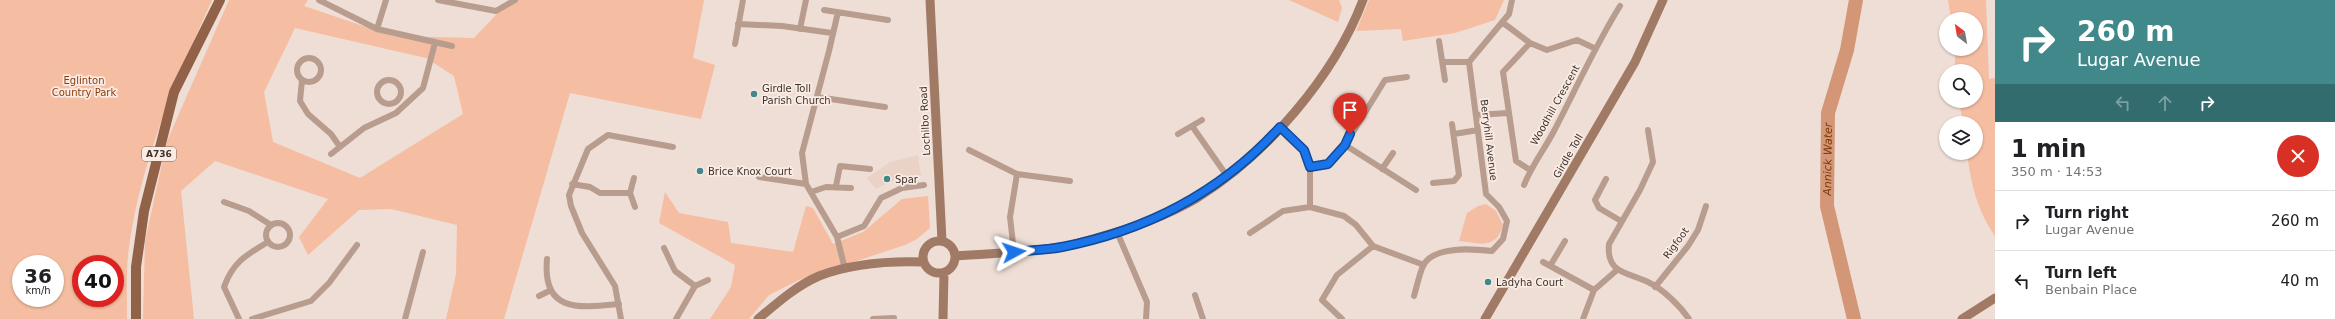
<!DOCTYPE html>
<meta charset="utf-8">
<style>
:root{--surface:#fff;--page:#f6f6f6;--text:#202124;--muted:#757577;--line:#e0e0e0}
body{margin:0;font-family:"DejaVu Sans",sans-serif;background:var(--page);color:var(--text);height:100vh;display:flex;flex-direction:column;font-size:15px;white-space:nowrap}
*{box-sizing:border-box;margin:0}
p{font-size:13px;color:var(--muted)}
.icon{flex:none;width:22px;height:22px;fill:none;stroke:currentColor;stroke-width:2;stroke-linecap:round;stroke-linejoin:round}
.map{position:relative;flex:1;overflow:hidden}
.side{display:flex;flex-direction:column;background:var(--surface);width:340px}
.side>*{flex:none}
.top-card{background:#40888a;color:#fff;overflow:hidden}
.needle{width:26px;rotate:329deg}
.tools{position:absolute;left:1939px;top:12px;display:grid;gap:8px}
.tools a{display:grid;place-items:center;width:44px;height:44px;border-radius:50%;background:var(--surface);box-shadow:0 1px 3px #0004;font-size:20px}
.speed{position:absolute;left:12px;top:255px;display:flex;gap:8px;font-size:20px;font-weight:700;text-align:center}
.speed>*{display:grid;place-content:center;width:52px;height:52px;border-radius:50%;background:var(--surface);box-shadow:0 1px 3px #0004;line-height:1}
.speed small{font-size:10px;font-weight:400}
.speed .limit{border:6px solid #d22;background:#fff;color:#111}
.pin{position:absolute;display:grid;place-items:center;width:34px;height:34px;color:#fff;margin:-41px -17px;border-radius:50% 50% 50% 0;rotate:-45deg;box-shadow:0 0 4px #0007}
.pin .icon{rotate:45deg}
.me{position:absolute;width:44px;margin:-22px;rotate:85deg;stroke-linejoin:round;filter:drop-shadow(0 0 3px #0008)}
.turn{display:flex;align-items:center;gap:14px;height:84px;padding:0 16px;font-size:18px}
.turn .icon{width:52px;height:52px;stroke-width:2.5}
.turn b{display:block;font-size:28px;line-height:34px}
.lanes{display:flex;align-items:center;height:38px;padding:0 16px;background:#0003;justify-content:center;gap:20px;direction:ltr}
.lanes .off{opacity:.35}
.round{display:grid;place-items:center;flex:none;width:42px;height:42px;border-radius:21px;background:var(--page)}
.overview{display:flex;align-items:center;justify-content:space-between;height:68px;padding:0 16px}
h1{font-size:24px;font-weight:600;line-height:30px}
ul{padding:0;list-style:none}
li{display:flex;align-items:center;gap:12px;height:60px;padding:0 16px;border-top:1px solid var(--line)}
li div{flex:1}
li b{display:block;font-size:15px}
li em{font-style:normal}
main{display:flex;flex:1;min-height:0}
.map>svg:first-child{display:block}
</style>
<main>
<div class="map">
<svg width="1995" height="319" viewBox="0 0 1995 319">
<rect width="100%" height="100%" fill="#eeded6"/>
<path fill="#ead2c6" d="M 918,155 L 921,176 L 894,180 L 876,189 L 867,178 L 890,162 Z"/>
<path fill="#f5bda1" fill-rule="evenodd" d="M 0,0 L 212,0 C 175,82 139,165 128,255 C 126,276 127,298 127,319 L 0,319 ZM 21,264 L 55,264 L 55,298 L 21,298 ZM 81,264 L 115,264 L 115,298 L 81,298 Z
M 229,0 L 308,0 L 304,6 L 393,36 L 474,38 L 510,0 L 704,0 L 693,58 L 715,65 L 701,119 L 570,93 L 504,319 L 446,319 L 456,274 L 457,225 L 391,209 L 359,210 L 308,255 L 299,237 L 328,199 L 215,161 L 181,191 L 194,319 L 143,319 L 145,241 L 167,141 ZM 295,28 L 426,58 L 454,76 L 463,114 L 360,178 L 273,142 L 264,92 Z
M 1289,0 L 1339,0 L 1342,8 L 1338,22 Z
M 1369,0 L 1504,0 L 1495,20 L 1455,33 L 1403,41 L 1401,29 L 1356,31 Z
M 1948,0 L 1986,0 L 1989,79 L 1995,78 L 1995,236 C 1977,210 1971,184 1967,153 L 1976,153 L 1976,123 L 1963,123 L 1959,101 L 1976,101 L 1976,71 L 1955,70 L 1955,49 L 1976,49 L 1976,19 L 1951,19 Z
M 665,192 L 679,213 L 728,222 L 731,243 L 793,252 L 806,206 L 813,208 L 833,244 L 863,232 L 902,199 L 928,196 L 930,228 L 917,239 L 905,245 L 799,280 L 769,295 L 749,319 L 710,319 L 731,287 L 735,265 L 659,223 Z
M 1486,204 L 1496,211 L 1503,225 C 1496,250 1480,243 1459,241 L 1467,213 L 1478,206 Z"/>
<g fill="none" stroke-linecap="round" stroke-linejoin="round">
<path stroke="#d39777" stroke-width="14" id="s1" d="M 1854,319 L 1827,206 L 1828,113 L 1847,50 L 1856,0"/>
<path stroke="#b89c8e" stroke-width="6" d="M 319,0 L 377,29 L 452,46
M 438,0 L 496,11 L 515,0
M 824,10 L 888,20
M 838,12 L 829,51 L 802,153 L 806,184 L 837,237 L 845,269
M 1502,22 L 1530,43 L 1547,50 L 1577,40 L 1594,48
M 738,24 L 782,26 L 832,33
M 377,29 L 386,0
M 800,29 L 806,0
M 1439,41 L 1445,80
M 735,44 L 743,0
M297 70a12 12 0 1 1 24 0a12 12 0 1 1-24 0Z
M 1443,62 L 1469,62
M377 92a12 12 0 1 1 24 0a12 12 0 1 1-24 0Z
M 302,80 L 300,101 L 308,114 L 331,134 L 340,147
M 817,97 L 885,107
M 1476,115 L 1508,113
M 1192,126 L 1227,176
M 1280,127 L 1304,150 L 1310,167 L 1310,207
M 1648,130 L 1653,162 L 1640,190 L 1609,244 C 1606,274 1628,272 1648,282 C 1663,289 1680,306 1689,319
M 1178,134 L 1202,120
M 1454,134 L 1478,130
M 1345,145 L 1416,190
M 969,150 L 1017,174
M 331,154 L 364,128 L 396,113 L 423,88 L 435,43
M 1310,167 L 1328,164 L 1345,145 L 1385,80 L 1407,77
M 1382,169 L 1393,153
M 1530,170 L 1516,161 L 1503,72 L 1530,43
M 759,177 L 806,184
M 634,178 L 630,193 L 635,207
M 1606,179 L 1595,200 L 1599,208 L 1621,221
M 1433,183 L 1454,181 L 1459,175 L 1452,124
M 572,184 L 590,187 L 600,193 L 630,193
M 1524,185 C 1532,165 1544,150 1554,131 C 1576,89 1595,46 1620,6
M 836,186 L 840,166 L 870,169
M 811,192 L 826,187 L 851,188
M 224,202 L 249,211 L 271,225
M266 235a12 12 0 1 1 24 0a12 12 0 1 1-24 0Z
M 1117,232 L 1147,302 L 1146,319
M 1250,233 L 1283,211 L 1310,207 L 1344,216 L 1356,225 L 1373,246 L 1424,265
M 837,237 L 864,226 L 881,198 L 902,188 L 924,185
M 664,248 L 675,271 L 695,286
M 1014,252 L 1010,217 L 1017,174 L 1070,181
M 547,259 C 542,313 579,308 619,304
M 1543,262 L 1594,290 L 1617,270
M 1550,266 L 1565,241
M 1655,287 L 1688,246 L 1698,230 L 1706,206
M 1195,295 L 1203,319
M 539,296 L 549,291
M 1414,296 C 1417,286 1419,275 1423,266 C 1433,245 1474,249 1492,251 L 1503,239 L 1507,221 L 1499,207 L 1486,194 L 1469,62 L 1509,14 L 1512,0
M 239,319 L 224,287 C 233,262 246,255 268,242
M 252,319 L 311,301 L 329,283 L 357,245
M 405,319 L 423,252
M 621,319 L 615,286 L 582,233 L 571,206 L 569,195 L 588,149 L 608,135 L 673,147
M 676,319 L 695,286 L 708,280
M 873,319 L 894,318
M 1342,319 L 1322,300 L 1337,275 L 1373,246
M 1583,319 L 1594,290"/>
<path stroke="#a17a65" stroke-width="9" d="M 930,0 L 942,241
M923 257a16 16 0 1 1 32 0a16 16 0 1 1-32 0Z
M 955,256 C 990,253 1026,253 1061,247 C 1072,246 1084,241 1096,238 C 1130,229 1166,216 1197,198 C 1266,155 1334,77 1363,0
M 758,319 C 777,303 796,286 819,276 C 850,264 890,261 923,262
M 943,319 L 944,273
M 1485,319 L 1635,62 L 1663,0
M 1962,319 L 1995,298"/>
<path stroke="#916148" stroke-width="10" d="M 136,319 L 136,267 L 144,211 L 174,92 L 220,0"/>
</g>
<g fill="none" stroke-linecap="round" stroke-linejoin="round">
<g stroke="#114b97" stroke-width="10">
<path id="route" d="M 1014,252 C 1030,250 1047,250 1062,247 C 1149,230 1221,192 1280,127 L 1304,150 L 1310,167 L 1328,164 L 1345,145 L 1350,134"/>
</g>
<use href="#route" stroke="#1a73e8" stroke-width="7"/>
</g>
<g fill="#40888a" stroke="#fcebe3" stroke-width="1.5">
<circle cx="754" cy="94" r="4"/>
<circle cx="700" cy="171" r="4"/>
<circle cx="887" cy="179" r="4"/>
<circle cx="1488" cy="282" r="4"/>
</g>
<g text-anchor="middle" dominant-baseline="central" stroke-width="3.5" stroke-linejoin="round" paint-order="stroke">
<rect fill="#fcebe3" stroke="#746b66" stroke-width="1" x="142" y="147" width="34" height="14" rx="3"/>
<g font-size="9" font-weight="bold" fill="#3a3431">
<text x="159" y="154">A736</text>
</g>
<g font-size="10" fill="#873d0c" stroke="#fcebe3">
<text x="84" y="80">Eglinton<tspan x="84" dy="12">Country Park</tspan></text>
</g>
<g font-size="10" fill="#3a3431" stroke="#fcebe3" text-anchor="start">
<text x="762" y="88">Girdle Toll<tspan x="762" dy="12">Parish Church</tspan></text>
<text x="708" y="171">Brice Knox Court</text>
<text x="895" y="179">Spar</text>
<text x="1496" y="282">Ladyha Court</text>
</g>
<g font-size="10" fill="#3a3431" stroke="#fcebe3">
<text transform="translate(1555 105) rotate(-61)">Woodhill Crescent</text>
<text transform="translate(925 121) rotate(-93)">Lochilbo Road</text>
<text transform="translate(1489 140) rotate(83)">Berryhill Avenue</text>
<text transform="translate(1568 156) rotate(-60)">Girdle Toll</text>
<text transform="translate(1676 243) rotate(-54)">Rigfoot</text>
</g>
<g font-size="11" font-style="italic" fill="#7e3500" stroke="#fcebe3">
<text stroke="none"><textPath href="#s1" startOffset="163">Annick Water</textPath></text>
</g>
</g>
</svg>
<div class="tools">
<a><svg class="needle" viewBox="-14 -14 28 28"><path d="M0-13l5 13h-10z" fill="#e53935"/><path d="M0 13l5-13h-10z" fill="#757577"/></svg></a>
<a><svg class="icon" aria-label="search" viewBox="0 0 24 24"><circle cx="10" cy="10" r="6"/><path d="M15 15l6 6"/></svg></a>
<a><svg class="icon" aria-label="layers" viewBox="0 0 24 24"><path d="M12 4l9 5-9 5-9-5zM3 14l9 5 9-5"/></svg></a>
</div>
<div class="speed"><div>36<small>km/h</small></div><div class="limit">40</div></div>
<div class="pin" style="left:1350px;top:134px;background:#d93025"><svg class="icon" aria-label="arrive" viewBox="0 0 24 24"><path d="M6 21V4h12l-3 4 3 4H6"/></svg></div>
<svg class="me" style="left:1014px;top:252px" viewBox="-20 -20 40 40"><path d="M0-17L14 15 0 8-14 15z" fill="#1a73e8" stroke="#fff" stroke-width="4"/></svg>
</div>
<section class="side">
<div class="top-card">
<div class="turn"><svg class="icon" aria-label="right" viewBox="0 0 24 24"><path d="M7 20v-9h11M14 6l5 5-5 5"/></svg><div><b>260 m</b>Lugar Avenue</div></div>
<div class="lanes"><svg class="icon off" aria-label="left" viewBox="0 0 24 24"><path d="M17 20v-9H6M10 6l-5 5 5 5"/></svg><svg class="icon off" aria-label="ahead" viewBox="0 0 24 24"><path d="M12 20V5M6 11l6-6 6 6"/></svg><svg class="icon" aria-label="right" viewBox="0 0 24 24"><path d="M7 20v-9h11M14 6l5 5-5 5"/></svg></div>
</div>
<div class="overview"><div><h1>1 min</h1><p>350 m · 14:53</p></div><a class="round" style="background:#d93025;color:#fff"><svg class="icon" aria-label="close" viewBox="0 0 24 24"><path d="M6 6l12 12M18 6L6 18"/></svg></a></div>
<ul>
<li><svg class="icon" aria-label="right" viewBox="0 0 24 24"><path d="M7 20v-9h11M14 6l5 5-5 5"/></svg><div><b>Turn right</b><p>Lugar Avenue</p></div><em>260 m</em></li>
<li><svg class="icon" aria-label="left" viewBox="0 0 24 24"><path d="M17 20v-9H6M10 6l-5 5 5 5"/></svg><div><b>Turn left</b><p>Benbain Place</p></div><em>40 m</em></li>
</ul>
</section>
</main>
